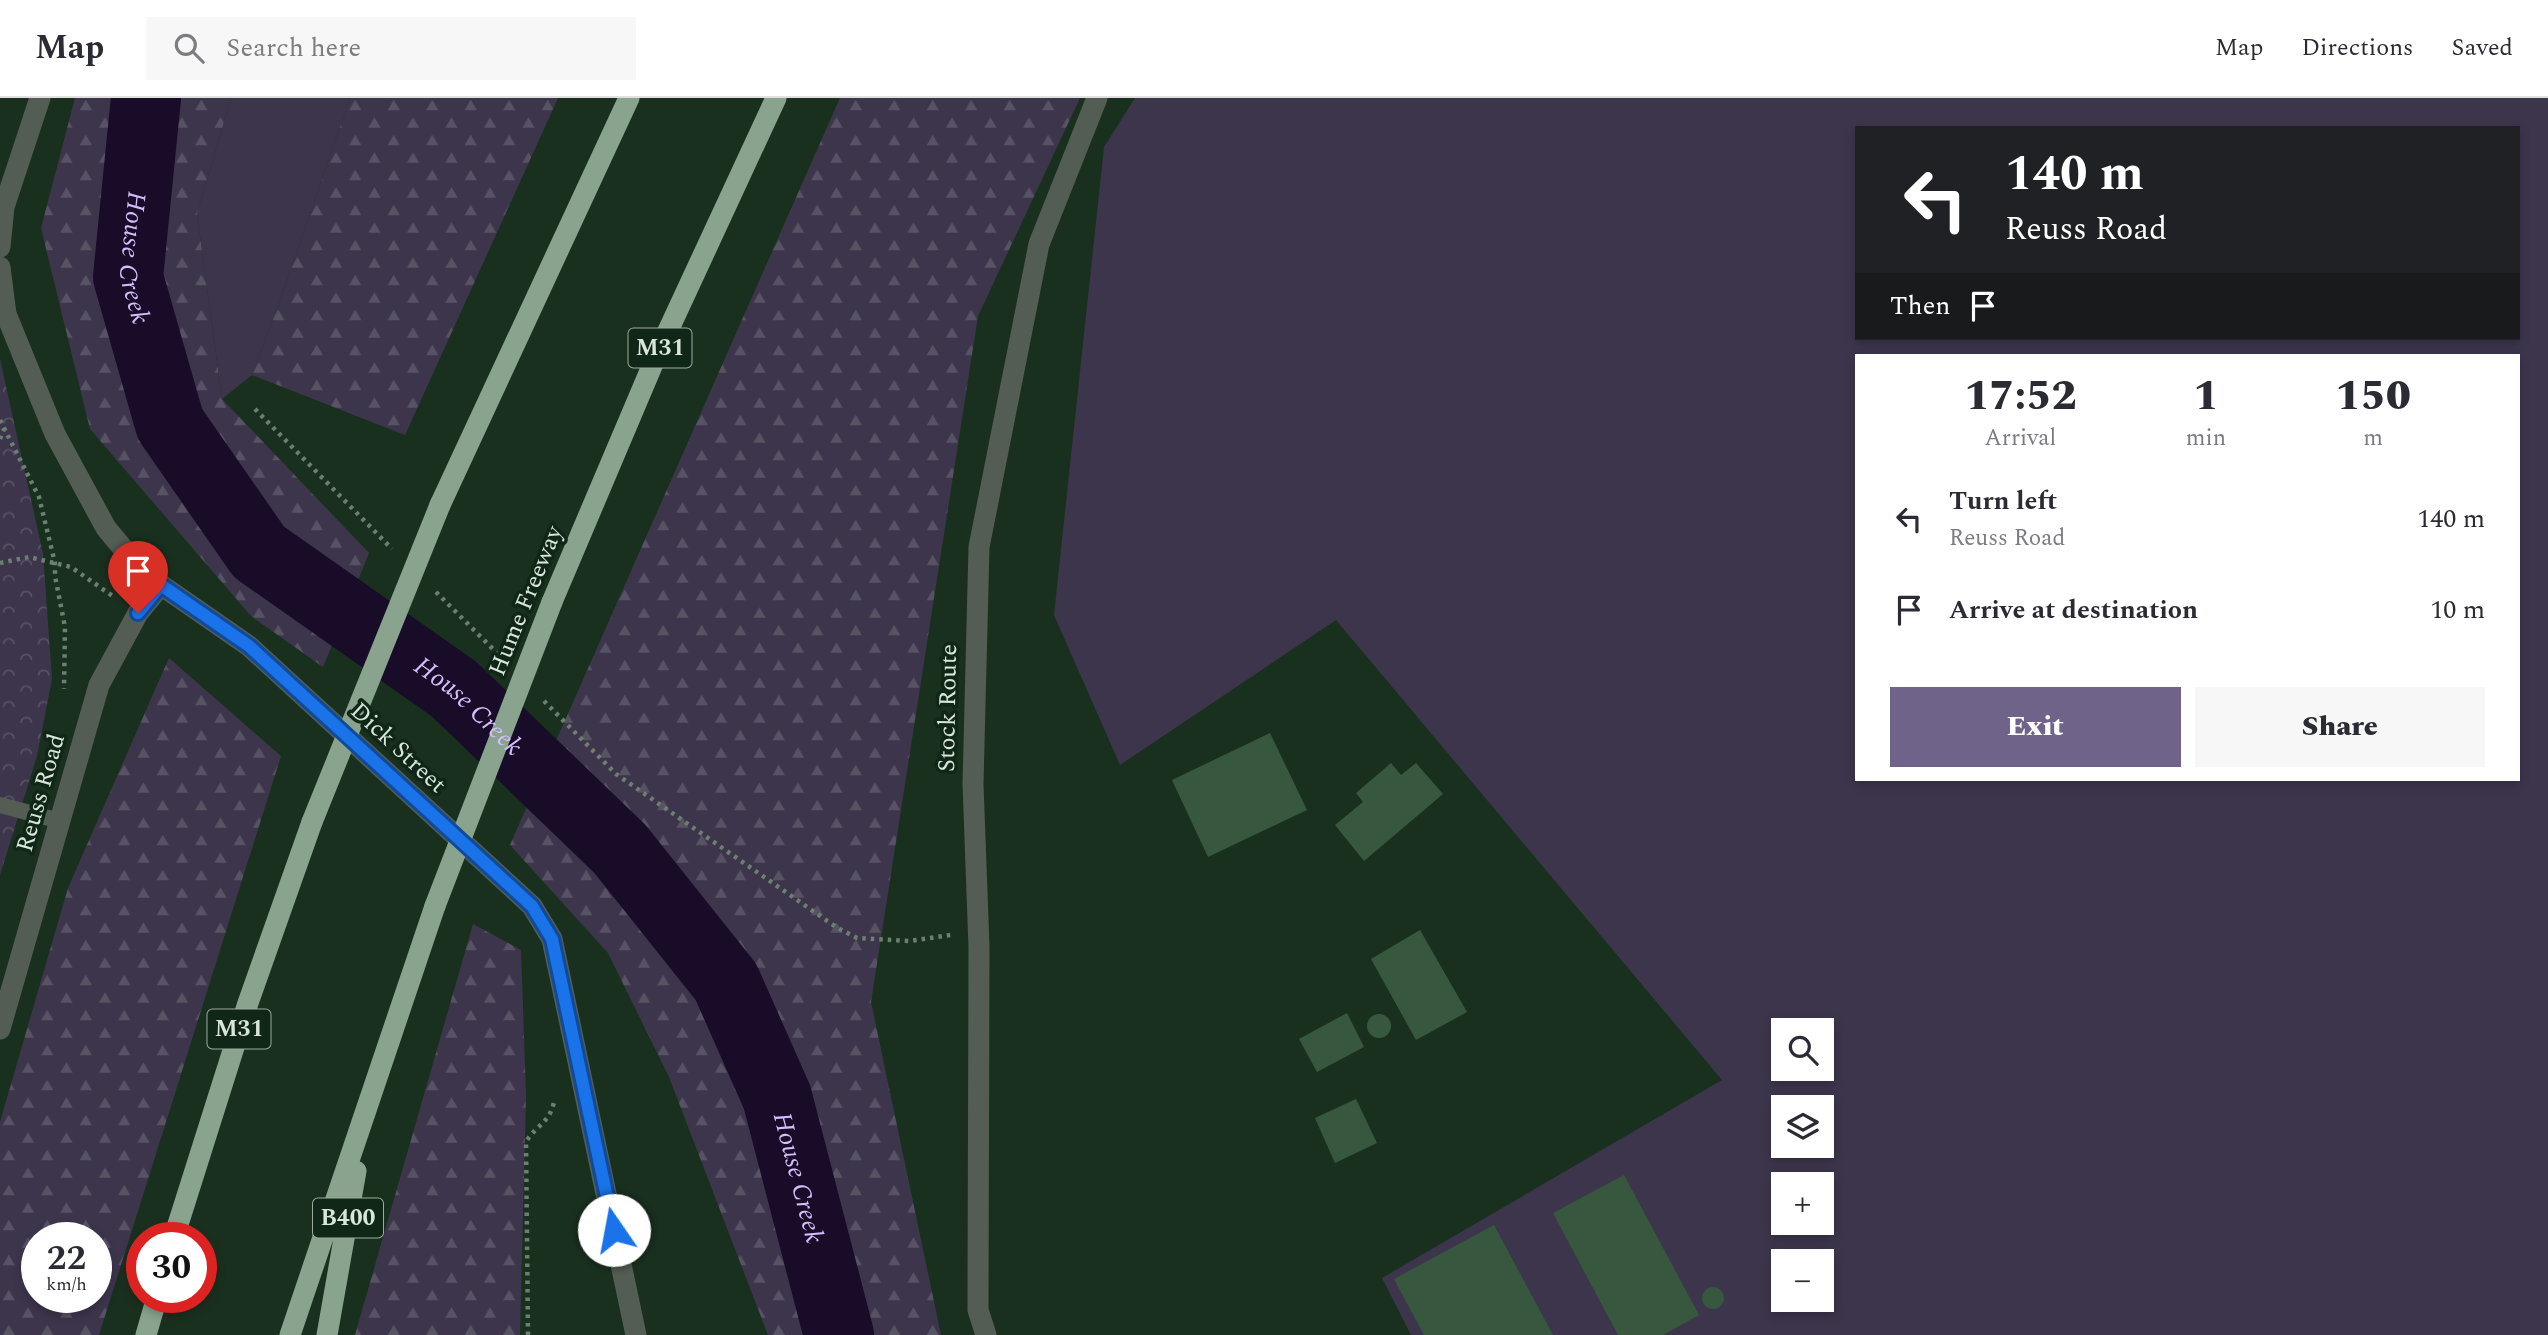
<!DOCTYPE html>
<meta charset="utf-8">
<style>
:root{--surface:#fff;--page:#f7f7f7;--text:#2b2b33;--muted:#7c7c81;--line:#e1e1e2;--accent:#6f6389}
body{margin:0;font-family:Spectral,serif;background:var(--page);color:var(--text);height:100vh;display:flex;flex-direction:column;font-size:26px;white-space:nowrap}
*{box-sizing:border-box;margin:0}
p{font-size:23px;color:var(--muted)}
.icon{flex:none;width:38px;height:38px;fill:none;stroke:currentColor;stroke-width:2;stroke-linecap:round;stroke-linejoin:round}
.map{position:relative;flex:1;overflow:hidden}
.drawer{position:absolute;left:1855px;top:256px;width:665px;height:427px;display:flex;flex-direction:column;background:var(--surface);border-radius:0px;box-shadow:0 4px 10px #0003}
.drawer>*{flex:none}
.banner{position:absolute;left:1855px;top:28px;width:665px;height:214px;border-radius:0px;box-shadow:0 4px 10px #0003;background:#202124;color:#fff;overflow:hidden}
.tools{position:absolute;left:1771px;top:920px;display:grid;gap:14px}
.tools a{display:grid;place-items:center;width:63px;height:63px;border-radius:0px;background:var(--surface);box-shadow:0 4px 10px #0003;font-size:35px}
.speed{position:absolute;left:21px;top:1124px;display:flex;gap:14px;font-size:35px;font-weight:700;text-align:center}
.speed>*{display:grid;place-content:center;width:91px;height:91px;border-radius:50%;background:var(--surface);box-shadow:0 4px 10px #0003;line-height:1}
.speed small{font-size:18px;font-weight:400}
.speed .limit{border:10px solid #d22;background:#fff;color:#111}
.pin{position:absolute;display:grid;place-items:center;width:60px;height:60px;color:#fff;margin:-72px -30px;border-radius:50% 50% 50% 0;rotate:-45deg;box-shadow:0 0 7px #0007}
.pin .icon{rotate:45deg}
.me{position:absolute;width:77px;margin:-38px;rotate:348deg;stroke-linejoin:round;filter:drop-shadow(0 0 5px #0008)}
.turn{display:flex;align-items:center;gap:24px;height:147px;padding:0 35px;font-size:32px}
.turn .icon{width:91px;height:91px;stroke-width:2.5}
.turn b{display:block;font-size:49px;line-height:60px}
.then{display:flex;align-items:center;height:66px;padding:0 35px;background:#0003;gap:14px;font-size:26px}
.eta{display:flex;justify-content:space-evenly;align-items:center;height:119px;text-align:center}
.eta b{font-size:42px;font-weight:800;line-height:49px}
.button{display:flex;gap:14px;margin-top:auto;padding:14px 35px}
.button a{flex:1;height:80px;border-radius:0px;background:var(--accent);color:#fff;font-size:28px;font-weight:800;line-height:80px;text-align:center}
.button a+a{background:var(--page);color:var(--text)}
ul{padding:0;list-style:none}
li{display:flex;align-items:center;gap:21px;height:91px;padding:0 35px}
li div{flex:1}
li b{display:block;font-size:26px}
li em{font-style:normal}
header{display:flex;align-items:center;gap:42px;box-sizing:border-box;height:98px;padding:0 35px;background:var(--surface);border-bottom:2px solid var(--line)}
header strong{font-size:33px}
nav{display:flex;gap:38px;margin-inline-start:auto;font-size:24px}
.search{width:490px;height:63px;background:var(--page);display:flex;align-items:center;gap:18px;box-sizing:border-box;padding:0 24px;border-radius:0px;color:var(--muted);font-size:26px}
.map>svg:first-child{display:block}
</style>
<header>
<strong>Map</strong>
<div class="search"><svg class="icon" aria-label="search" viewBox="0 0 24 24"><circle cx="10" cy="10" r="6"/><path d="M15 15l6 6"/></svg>Search here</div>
<nav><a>Map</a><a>Directions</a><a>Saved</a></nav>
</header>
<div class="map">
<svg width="2548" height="1237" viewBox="0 0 2548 1237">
<defs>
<pattern id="forest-firs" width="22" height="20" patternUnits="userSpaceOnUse" patternTransform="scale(1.75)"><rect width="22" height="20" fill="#3d354c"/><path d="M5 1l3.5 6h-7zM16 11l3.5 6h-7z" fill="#585265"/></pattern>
<pattern id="park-crowns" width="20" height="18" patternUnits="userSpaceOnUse" patternTransform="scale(1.75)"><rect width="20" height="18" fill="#3d354c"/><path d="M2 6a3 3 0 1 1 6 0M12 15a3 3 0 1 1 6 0" fill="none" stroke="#585265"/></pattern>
</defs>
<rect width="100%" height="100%" fill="#1a301f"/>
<path fill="#3d354c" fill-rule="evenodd" d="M 231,0 L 350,0 L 283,194 L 252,277 L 222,301 L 197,116 Z
M 1135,0 L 2548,0 L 2548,1237 L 1411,1237 L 1382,1180 L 1722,982 L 1336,522 L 1120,667 L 1054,517 L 1104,49 ZM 1857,30 L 2518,30 L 2518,240 L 1857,240 ZM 1857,257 L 2518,257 L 2518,681 L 1857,681 ZM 1783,933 L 1822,933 L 1822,971 L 1783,971 ZM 1783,1010 L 1822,1010 L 1822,1048 L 1783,1048 ZM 1783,1087 L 1822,1087 L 1822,1125 L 1783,1125 ZM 1783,1164 L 1822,1164 L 1822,1202 L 1783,1202 Z"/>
<path fill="url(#forest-firs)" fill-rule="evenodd" d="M 75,0 L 231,0 L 197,116 L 222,301 L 369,455 L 323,569 L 251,518 L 90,331 L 41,130 Z
M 350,0 L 558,0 L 405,337 L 252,277 L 283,194 Z
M 840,0 L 1080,0 L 978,218 L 871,904 L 941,1237 L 768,1237 L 669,979 L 608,855 L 510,747 Z
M 169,560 L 281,658 L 99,1237 L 0,1237 L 0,1024 L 68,790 ZM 96,1139 L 96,1199 L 37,1199 L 37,1139 Z
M 473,826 L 521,852 L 526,998 L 520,1237 L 355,1237 Z"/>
<path fill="url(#park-crowns)" d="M 0,261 L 43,456 L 52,581 L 37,658 L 0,777 Z"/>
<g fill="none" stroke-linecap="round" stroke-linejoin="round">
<path stroke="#180c28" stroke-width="70" id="s1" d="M 146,0 L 128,179 L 170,326 L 259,454 L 454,591 L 620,751 L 726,884 L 777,999 L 839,1237"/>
</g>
<path fill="#37583f" d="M 1270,635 L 1307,712 L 1208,759 L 1172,682 Z
M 1391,665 L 1401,677 L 1416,665 L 1443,696 L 1364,763 L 1335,727 L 1363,704 L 1356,695 Z
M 1420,832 L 1467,914 L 1416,942 L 1371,861 Z
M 1347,915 L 1364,949 L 1317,974 L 1299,941 Z
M1367 928a12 12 0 1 1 24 0a12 12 0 1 1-24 0Z
M 1356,1001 L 1377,1045 L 1335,1065 L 1315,1020 Z
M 1624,1077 L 1699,1217 L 1663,1237 L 1618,1237 L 1553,1115 Z
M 1494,1127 L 1553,1237 L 1424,1237 L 1394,1181 Z
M1702 1200a11 11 0 1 1 22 0a11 11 0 1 1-22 0Z"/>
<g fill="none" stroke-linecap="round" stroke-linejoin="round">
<path stroke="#6d7f70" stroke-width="4.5" stroke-dasharray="3.5 5" stroke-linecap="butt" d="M 255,311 L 392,451
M 0,322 L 39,399 L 55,465 L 55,478 L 65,529 L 64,591
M 0,341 L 4,331
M 0,465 L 29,459 L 71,469 L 114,499
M 436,494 L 499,557
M 544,603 L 616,676 L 836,829 L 857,840 L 909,843 L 951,837
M 528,1237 L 526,1044 C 536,1027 549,1026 554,1004"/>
<path stroke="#535d54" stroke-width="16" d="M 0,707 L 60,723"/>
<path stroke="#535d54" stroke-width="21" d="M 0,149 L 4,109 L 40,0
M 0,169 L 6,216 L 55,336 L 106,430 L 131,460 L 161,487 L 249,548 L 532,808 L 552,841 L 636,1237
M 0,931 L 99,587 L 138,515 L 161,487
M 986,1237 L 978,1212 L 979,849 L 973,686 L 979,449 L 1039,146 L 1097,0"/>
<path stroke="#89a38e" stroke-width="21" d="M 440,407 L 629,0
M 552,504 L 655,261 L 776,0
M 174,1139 L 248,905 L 312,724
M 146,1237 L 157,1199
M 290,1237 L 435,808
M 327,1237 L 356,1073"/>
<path stroke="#89a38e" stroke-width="21" d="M 312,724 L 440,407
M 435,808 L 552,504"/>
</g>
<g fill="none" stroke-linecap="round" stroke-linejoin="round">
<g stroke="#114b97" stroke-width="18">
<path id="route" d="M 138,515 L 161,487 L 249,548 L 532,808 L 552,841 L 614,1132"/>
</g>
<use href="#route" stroke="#1a73e8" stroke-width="12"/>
</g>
<g text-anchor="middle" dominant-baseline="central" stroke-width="7" stroke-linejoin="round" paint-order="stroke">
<g fill="#102616" stroke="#9daca0" stroke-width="2">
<rect x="628.5" y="230.5" width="63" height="39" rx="5"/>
<rect x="207.5" y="911.5" width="63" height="39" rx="5"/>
<rect x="313" y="1100.5" width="70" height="39" rx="5"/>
</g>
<g font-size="23" font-weight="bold" fill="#d9e6db">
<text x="660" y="250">M31</text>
<text x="239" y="931">M31</text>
<text x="348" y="1120">B400</text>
</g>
<g font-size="24" fill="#d9e6db" stroke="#102616">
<text transform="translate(526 503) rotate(-68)">Hume Freeway</text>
<text transform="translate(948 610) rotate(-89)">Stock Route</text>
<text transform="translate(398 650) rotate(43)">Dick Street</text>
<text transform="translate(41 695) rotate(-74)">Reuss Road</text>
</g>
<g font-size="26" font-style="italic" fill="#d3befa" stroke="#102616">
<text stroke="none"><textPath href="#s1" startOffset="161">House Creek</textPath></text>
<text stroke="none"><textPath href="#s1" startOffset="749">House Creek</textPath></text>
<text stroke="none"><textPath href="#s1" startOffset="1337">House Creek</textPath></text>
</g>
</g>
</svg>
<div class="tools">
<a><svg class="icon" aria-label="search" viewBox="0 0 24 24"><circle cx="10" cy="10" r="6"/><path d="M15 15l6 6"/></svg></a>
<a><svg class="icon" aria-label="layers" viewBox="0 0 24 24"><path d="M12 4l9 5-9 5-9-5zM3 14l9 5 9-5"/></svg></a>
<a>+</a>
<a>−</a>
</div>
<div class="speed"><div>22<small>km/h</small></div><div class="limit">30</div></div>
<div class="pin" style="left:138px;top:515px;background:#d93025"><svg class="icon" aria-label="arrive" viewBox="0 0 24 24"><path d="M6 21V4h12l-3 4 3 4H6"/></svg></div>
<svg class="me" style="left:614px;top:1132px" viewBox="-20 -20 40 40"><circle r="19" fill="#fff"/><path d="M0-13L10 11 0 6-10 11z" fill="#1a73e8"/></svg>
<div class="banner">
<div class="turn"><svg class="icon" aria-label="left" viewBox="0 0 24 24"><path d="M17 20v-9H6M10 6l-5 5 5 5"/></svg><div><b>140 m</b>Reuss Road</div></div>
<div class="then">Then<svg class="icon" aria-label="arrive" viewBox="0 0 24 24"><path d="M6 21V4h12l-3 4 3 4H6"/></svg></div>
</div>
<section class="drawer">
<div class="eta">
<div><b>17:52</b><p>Arrival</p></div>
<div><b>1</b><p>min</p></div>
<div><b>150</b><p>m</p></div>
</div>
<ul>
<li><svg class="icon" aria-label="left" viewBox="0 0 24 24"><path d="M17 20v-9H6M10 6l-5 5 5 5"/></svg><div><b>Turn left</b><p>Reuss Road</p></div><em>140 m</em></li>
<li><svg class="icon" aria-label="arrive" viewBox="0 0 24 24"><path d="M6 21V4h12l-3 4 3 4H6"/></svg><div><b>Arrive at destination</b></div><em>10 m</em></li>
</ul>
<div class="button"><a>Exit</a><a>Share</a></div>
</section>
</div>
